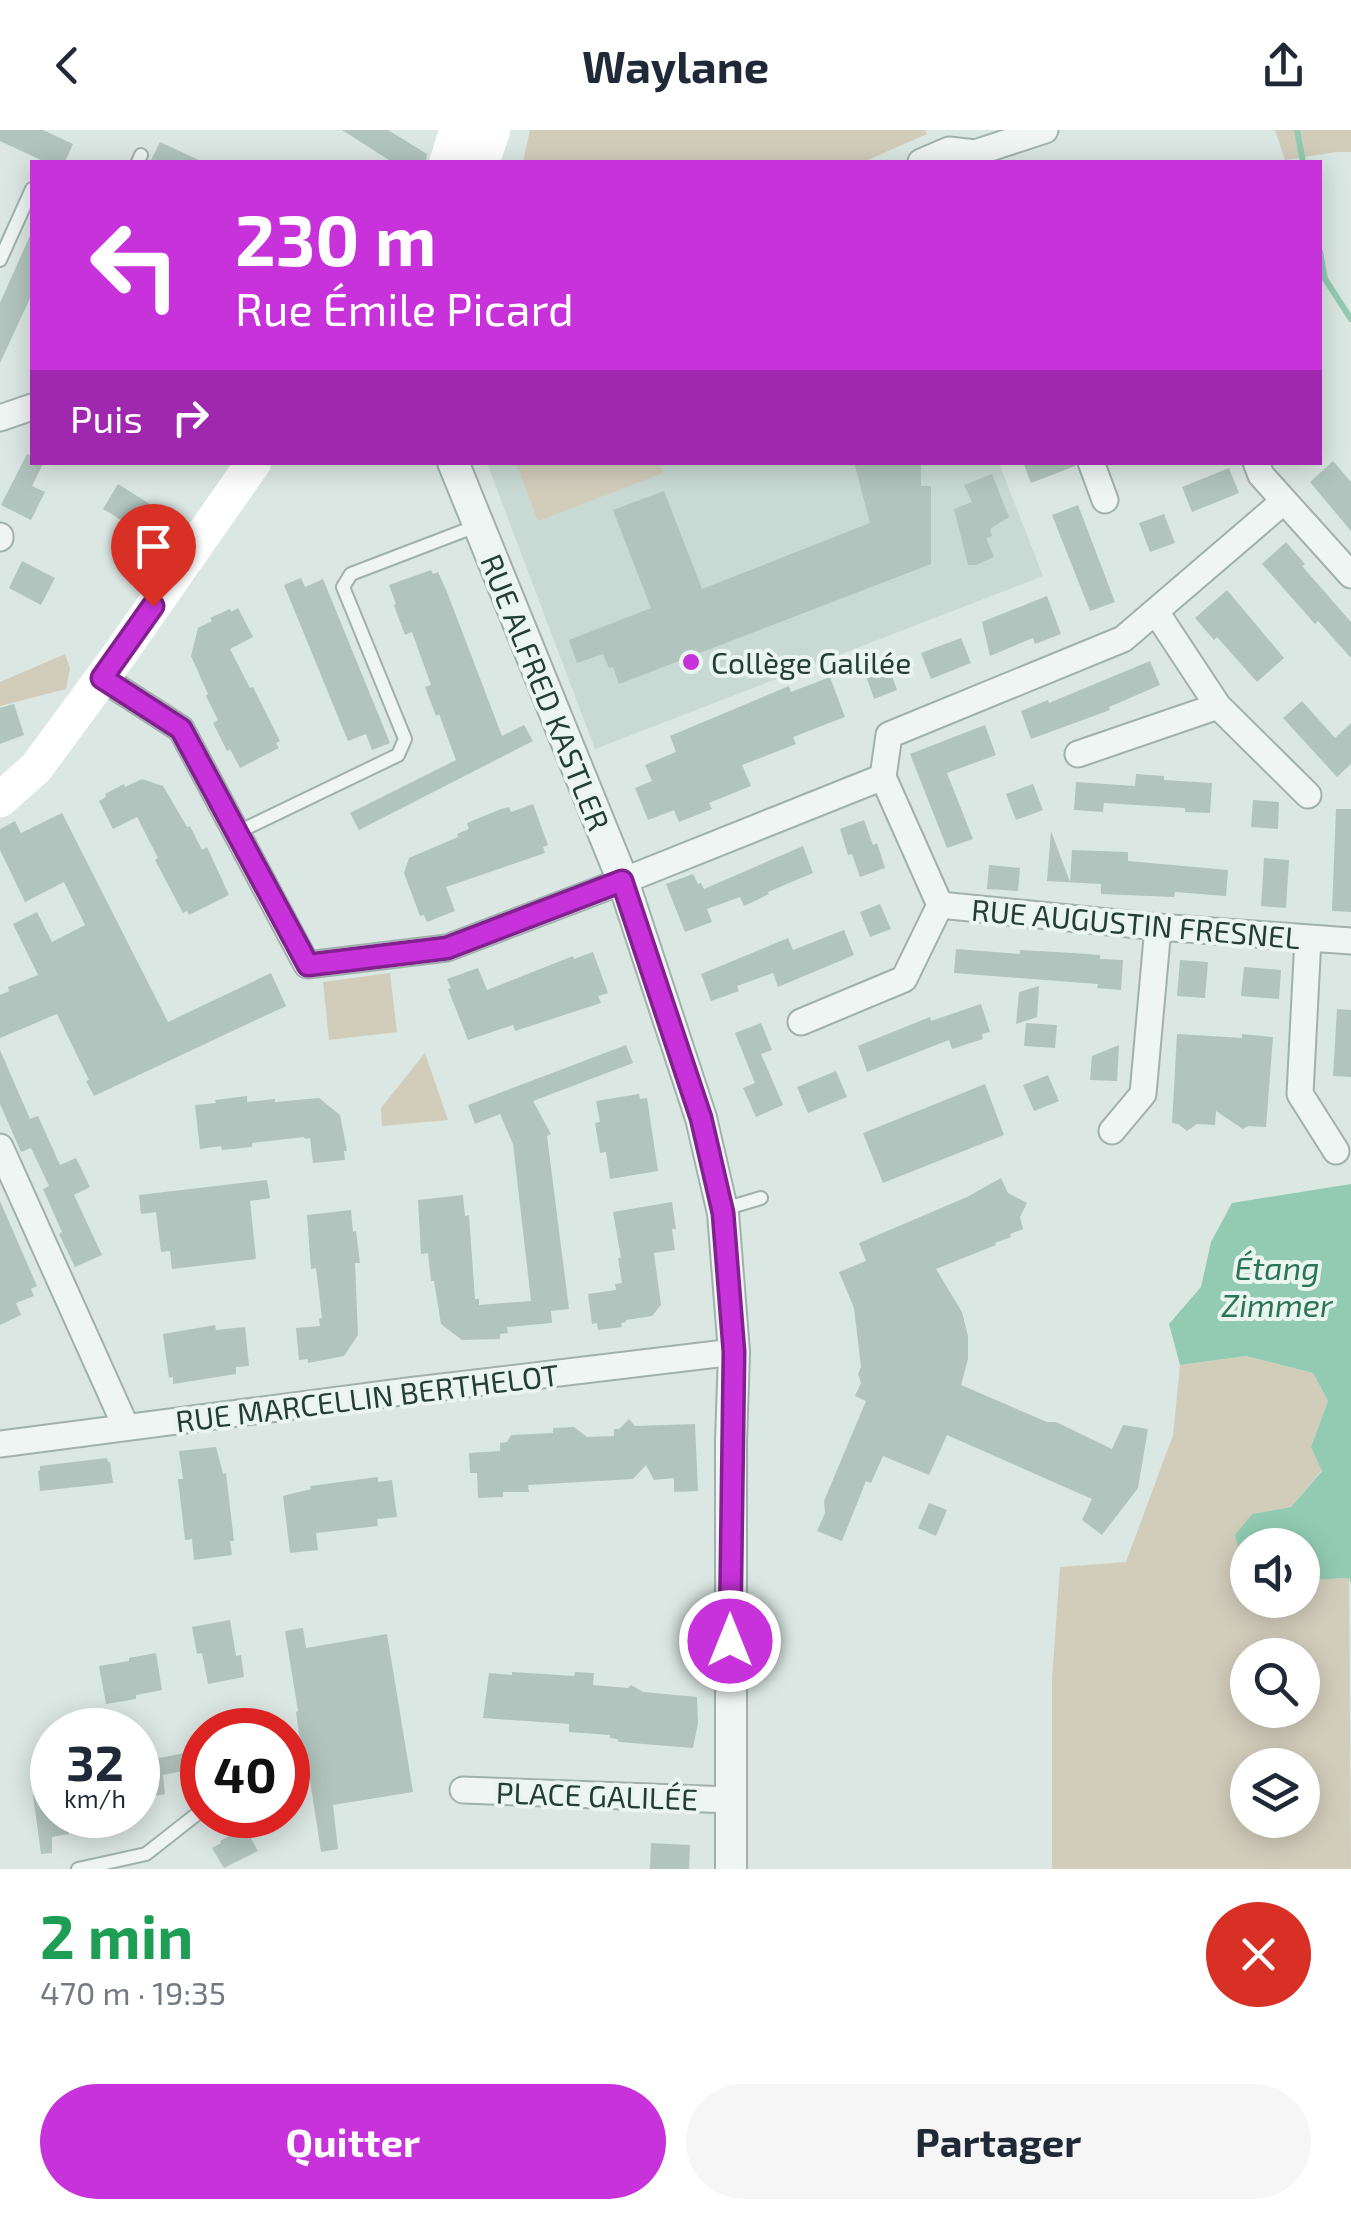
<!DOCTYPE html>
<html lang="fr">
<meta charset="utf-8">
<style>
:root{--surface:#fff;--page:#f6f6f7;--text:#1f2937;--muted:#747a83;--accent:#c732da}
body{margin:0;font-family:"Exo 2",sans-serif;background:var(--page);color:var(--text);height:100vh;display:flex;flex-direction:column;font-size:38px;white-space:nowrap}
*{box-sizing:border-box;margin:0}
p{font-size:32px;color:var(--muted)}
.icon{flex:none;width:55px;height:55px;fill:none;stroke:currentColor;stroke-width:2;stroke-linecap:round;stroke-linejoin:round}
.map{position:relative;height:1739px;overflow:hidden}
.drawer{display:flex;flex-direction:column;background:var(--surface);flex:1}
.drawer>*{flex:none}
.banner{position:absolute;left:30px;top:30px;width:1292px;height:305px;border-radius:0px;box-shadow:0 5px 25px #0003;background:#c732da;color:#fff;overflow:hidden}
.tools{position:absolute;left:1230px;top:1398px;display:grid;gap:20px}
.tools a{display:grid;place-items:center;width:90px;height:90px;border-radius:50%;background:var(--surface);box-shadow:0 5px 25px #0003;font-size:50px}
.speed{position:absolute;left:30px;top:1578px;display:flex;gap:20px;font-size:50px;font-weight:700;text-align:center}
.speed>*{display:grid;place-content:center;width:130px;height:130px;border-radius:50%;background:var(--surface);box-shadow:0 5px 25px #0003;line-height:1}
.speed small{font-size:25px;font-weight:400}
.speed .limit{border:15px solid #d22;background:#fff;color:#111}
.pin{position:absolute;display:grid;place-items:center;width:85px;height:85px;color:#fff;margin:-102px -42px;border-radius:50% 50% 50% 0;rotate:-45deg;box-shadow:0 0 10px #0007}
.pin .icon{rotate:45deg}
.me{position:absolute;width:110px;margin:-55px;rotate:0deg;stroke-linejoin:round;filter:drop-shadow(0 0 8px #0008)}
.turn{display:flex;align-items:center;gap:35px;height:210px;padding:0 40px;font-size:45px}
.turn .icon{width:130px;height:130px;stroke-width:2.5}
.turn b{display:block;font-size:70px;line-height:85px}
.then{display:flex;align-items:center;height:95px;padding:0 40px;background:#0003;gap:20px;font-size:38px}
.round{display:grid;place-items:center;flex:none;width:105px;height:105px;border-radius:52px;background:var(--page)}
.overview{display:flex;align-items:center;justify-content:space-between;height:170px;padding:0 40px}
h1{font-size:60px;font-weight:700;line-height:75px;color:#1e9e55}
.button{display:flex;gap:20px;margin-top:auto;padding:20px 40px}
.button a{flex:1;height:115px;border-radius:60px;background:var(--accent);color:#fff;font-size:40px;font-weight:700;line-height:115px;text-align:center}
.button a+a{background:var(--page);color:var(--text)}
header{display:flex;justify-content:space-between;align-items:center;height:130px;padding:0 40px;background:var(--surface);font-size:45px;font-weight:700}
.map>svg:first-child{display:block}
</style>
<header><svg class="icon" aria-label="back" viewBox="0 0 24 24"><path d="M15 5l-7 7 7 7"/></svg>Waylane<svg class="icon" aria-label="share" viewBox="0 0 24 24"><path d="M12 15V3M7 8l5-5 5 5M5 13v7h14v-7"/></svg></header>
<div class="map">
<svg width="1351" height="1739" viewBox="0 0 1351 1739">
<rect width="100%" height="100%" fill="#dbe7e3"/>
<path fill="#c9d9d3" d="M 487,333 L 999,333 L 1043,446 L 595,619 Z"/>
<path fill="#d2cdbb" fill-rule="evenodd" d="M 530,0 L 925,0 L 927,4 L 863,32 L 523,32 Z
M 1275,0 L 1351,0 L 1351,22 L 1336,22 L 1285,30 Z
M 516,333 L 658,333 L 663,343 L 538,391 Z
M 65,524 L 70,538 L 66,559 L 0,576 L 0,552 Z
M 390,843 L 397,902 L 329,910 L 323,852 Z
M 425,923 L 448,990 L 382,996 L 381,978 Z
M 1246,1226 L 1313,1243 L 1328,1271 L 1311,1317 L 1322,1340 L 1291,1377 L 1252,1384 L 1236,1406 L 1247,1450 L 1248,1470 L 1302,1470 L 1303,1450 L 1349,1448 L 1351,1739 L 1052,1739 L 1052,1549 L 1060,1437 L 1126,1432 L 1173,1305 L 1180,1235 ZM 1248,1525 L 1302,1525 L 1302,1580 L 1248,1580 ZM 1248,1635 L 1302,1635 L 1302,1690 L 1248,1690 Z"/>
<path fill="#92cbb2" d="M 1351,1054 L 1351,1454 L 1349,1448 L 1303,1450 L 1302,1415 L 1248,1415 L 1247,1450 L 1235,1405 L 1252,1384 L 1291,1377 L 1322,1341 L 1311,1317 L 1328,1271 L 1313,1243 L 1246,1226 L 1180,1235 L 1169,1194 L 1201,1157 L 1211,1112 L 1232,1073 Z"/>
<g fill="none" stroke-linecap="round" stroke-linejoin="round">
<path stroke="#92cbb2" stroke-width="6" d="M 1297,0 L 1303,32
M 1320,122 L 1325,149 L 1351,189"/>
</g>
<path fill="#b2c4be" d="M 0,0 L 43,0 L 73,14 L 65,32 L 45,32 L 0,11 Z
M 342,0 L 388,0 L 427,24 L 426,32 L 392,32 Z
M 160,12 L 203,32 L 150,32 Z
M 32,101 L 32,164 L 0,233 L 0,173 Z
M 27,324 L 32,326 L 32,332 L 44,332 L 32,356 L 45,362 L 31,390 L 1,375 Z
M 1333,331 L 1351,352 L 1351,401 L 1310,352 Z
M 854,332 L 921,332 L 921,356 L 931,356 L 931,434 L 619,554 L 613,537 L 609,538 L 603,524 L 577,533 L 569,510 L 651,478 L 613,380 L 664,361 L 702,459 L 870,393 Z
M 1023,332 L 1075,332 L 1075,336 L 1031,353 Z
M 1229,338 L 1239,363 L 1192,382 L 1182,357 Z
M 992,344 L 1009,387 L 990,399 L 992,406 L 986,408 L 994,427 L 976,435 L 968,435 L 954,379 L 972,372 L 964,355 Z
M 118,354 L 164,383 L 151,405 L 164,414 L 150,436 L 129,422 L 141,402 L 103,379 Z
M 1078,375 L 1115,472 L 1090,481 L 1052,385 Z
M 1164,384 L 1175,413 L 1150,422 L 1139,393 Z
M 1286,412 L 1305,434 L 1302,436 L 1351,492 L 1351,528 L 1318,491 L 1315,494 L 1262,434 Z
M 22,431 L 55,448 L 41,475 L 9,458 Z
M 431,440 L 433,444 L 438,442 L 447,462 L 502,606 L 524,595 L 533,611 L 359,700 L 350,683 L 456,630 L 439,584 L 436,586 L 425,557 L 431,555 L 412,502 L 405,505 L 397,484 L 394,475 L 396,474 L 389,455 Z
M 301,448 L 305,457 L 323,449 L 390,613 L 372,620 L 366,604 L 348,611 L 284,455 Z
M 1227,460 L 1284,528 L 1257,552 L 1217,507 L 1214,510 L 1195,488 Z
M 1047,466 L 1061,504 L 1035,514 L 1033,508 L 990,526 L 982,492 Z
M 238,478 L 253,507 L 230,519 L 250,558 L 253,557 L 280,611 L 276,613 L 279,618 L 240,638 L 230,619 L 227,621 L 213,593 L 218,590 L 206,566 L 208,564 L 191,526 L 198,498 L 212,491 L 210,488 L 230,479 L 231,482 Z
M 961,508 L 971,533 L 931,549 L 921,523 Z
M 885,526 L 897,560 L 874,569 L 862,534 Z
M 1150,531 L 1160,555 L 1109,577 L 1110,580 L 1031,609 L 1021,581 L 1048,570 L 1049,573 Z
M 830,547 L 845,587 L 793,607 L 796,614 L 742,635 L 751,656 L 709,673 L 712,679 L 679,692 L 674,680 L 648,690 L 635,658 L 652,651 L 645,635 L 676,622 L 670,606 L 789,556 L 791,562 Z
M 1302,571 L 1335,608 L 1351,593 L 1351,634 L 1337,647 L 1283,588 Z
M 14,574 L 24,605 L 0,614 L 0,578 Z
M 985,595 L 996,625 L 947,643 L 973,709 L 947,718 L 910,624 Z
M 1136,644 L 1164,646 L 1164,650 L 1212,653 L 1210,683 L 1185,682 L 1185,678 L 1104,673 L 1103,682 L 1074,680 L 1076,652 L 1135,656 Z
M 142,649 L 163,656 L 187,697 L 190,696 L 202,720 L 207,717 L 229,765 L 189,785 L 187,781 L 183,783 L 155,730 L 158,728 L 137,687 L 113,699 L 99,671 L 106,667 L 105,664 L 124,654 L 125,657 Z
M 1033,654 L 1043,680 L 1016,690 L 1006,664 Z
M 1253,670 L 1279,672 L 1278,699 L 1251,697 Z
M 533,674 L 548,715 L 543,717 L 545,723 L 446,757 L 455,781 L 427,792 L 424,785 L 420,786 L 404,743 L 409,728 L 458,707 L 457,704 L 469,699 L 467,693 L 501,679 L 509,677 L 511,682 Z
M 1336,679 L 1351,679 L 1351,782 L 1332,781 Z
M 62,683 L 168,892 L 271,843 L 286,876 L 94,966 L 86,951 L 89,950 L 57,884 L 0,908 L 0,865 L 9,861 L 8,857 L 38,845 L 13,794 L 37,782 L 52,812 L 85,795 L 64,752 L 25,772 L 0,720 L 0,699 L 15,691 L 21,703 Z
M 864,690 L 873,715 L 877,713 L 885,738 L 860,747 L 852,724 L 848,725 L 840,699 Z
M 1051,701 L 1070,752 L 1072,720 L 1128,722 L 1128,731 L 1228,740 L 1226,766 L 1175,762 L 1174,767 L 1101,764 L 1101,754 L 1047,751 Z
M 803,716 L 813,743 L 768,762 L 769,764 L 744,776 L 740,767 L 707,779 L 712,792 L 685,802 L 666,754 L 693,744 L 698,754 L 701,753 L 704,759 Z
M 1264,728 L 1289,730 L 1286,778 L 1261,776 Z
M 989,735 L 1020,738 L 1018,761 L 987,759 Z
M 880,774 L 891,799 L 870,807 L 860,782 Z
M 844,800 L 854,825 L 778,857 L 773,843 L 737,856 L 739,861 L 711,871 L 701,844 L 788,808 L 793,820 Z
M 956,819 L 1020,824 L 1020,820 L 1073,823 L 1100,825 L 1100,829 L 1123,830 L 1121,860 L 1097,858 L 1098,854 L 1084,853 L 954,843 Z
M 593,822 L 608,863 L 598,866 L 601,873 L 515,901 L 513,895 L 468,910 L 448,859 L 451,858 L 447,849 L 478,838 L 487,860 L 573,826 L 574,829 Z
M 1180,830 L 1208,832 L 1205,868 L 1177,866 Z
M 1244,837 L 1281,840 L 1279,869 L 1241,866 Z
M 1039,856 L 1037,887 L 1016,894 L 1019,862 Z
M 981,874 L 990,902 L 982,904 L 983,909 L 952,919 L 949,910 L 867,942 L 858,916 L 930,887 L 931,891 Z
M 1337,879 L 1351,880 L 1351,947 L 1333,946 Z
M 761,893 L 772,920 L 761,924 L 783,975 L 756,987 L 743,958 L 755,953 L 735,903 Z
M 1026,893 L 1057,895 L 1055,918 L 1024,916 Z
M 1177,904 L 1242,908 L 1242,904 L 1273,907 L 1266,997 L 1248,996 L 1243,999 L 1216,981 L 1215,995 L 1197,994 L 1187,1001 L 1178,994 L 1172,993 Z
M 626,915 L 633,933 L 533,971 L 551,1004 L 547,1006 L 569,1179 L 551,1181 L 552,1193 L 507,1197 L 508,1203 L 500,1204 L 500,1209 L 462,1210 L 441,1194 L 434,1151 L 431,1151 L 428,1123 L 421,1124 L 418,1070 L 463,1065 L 465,1086 L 469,1085 L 475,1169 L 479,1169 L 479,1175 L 531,1171 L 513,1014 L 500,984 L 475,994 L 468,975 Z
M 1119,915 L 1117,951 L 1090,950 L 1092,926 Z
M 0,920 L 30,989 L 38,986 L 60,1035 L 76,1028 L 90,1057 L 74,1065 L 102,1125 L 75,1137 L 59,1104 L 62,1102 L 43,1059 L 49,1056 L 31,1018 L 21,1022 L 0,974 Z
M 836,941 L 847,967 L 808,983 L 797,957 Z
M 1048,945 L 1059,971 L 1034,981 L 1023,955 Z
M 985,954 L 1004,1005 L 883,1053 L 863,1003 Z
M 639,964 L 640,969 L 647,968 L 658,1041 L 610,1049 L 606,1022 L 600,1023 L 595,993 L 600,992 L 596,971 Z
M 247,966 L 247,972 L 275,969 L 275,972 L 319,968 L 340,985 L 347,1021 L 344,1021 L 345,1030 L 313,1033 L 310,1008 L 305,1009 L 304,1007 L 252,1013 L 252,1017 L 222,1020 L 221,1016 L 200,1019 L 195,975 L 216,973 L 215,970 Z
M 1001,1048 L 1008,1063 L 1027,1073 L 1020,1087 L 1023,1099 L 1010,1104 L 1011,1107 L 995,1113 L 996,1115 L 936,1139 L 962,1182 L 968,1206 L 968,1229 L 961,1255 L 1047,1292 L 1056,1292 L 1112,1319 L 1123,1295 L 1148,1299 L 1138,1358 L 1102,1405 L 1082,1390 L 1092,1369 L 947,1305 L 929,1345 L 883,1326 L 871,1353 L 866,1351 L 842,1411 L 817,1401 L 825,1383 L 824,1371 L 866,1271 L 855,1266 L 861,1253 L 858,1244 L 861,1237 L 857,1203 L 854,1178 L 839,1142 L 866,1131 L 859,1113 L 967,1067 Z
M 267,1050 L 270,1068 L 250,1071 L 256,1129 L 172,1139 L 170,1121 L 161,1122 L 156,1082 L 141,1084 L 139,1065 Z
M 0,1071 L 37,1156 L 31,1159 L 34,1166 L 16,1173 L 21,1185 L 0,1195 Z
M 672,1072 L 676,1099 L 672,1099 L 675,1120 L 654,1123 L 661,1175 L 652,1186 L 626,1190 L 626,1192 L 621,1193 L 622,1197 L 598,1200 L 597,1193 L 592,1194 L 588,1164 L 616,1160 L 615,1154 L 622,1153 L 618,1128 L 621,1128 L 613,1082 Z
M 351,1080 L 353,1102 L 356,1101 L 360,1133 L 355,1133 L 358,1205 L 344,1226 L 308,1233 L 308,1229 L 299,1230 L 296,1198 L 320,1196 L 319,1189 L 322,1188 L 316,1138 L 311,1139 L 307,1085 Z
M 215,1195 L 216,1200 L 245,1197 L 249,1236 L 236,1237 L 236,1244 L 173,1254 L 173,1247 L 169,1248 L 163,1204 Z
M 629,1289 L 635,1296 L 695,1294 L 698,1361 L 674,1362 L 674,1348 L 654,1350 L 646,1335 L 633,1349 L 528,1355 L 529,1362 L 503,1362 L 503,1367 L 478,1368 L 477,1343 L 470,1343 L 469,1323 L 500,1321 L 500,1313 L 507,1312 L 511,1305 L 553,1303 L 553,1298 L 574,1297 L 587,1307 L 614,1306 L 614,1299 L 619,1299 Z
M 216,1317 L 223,1344 L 226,1343 L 234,1411 L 230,1411 L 232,1425 L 194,1430 L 192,1409 L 185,1410 L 178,1349 L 183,1349 L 179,1321 Z
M 107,1328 L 108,1332 L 110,1332 L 113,1353 L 40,1361 L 38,1341 L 40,1340 L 40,1336 Z
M 378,1347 L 378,1352 L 392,1350 L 397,1387 L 377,1389 L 378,1396 L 316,1403 L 318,1420 L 290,1423 L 283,1366 L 311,1359 L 310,1356 Z
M 929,1373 L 947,1380 L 936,1406 L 918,1398 Z
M 230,1490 L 236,1526 L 241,1525 L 244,1547 L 208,1554 L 202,1523 L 197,1524 L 192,1497 Z
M 303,1498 L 306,1518 L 387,1504 L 413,1662 L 333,1675 L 338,1719 L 321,1722 L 305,1618 L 301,1618 L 296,1582 L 298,1581 L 285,1501 Z
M 156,1523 L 162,1560 L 136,1565 L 136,1569 L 106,1574 L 99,1536 L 129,1531 L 129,1528 Z
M 512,1542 L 574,1546 L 575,1542 L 594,1543 L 593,1555 L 628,1558 L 631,1555 L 643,1562 L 697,1567 L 698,1593 L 693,1618 L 619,1612 L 617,1609 L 610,1608 L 610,1605 L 569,1602 L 569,1594 L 483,1588 L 489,1543 L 512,1545 Z
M 202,1616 L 202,1668 L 194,1669 L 188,1640 L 163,1645 L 165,1664 L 143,1668 L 141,1656 L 138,1657 L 138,1632 L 185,1623 L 184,1620 Z
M 52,1662 L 52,1685 L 67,1685 L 69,1704 L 52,1707 L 52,1723 L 41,1724 L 33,1665 Z
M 245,1697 L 258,1721 L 224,1738 L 212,1718 L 221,1713 L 220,1711 Z
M 651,1713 L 690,1715 L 689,1739 L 650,1739 Z"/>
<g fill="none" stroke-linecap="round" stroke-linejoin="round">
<g stroke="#a0b1ac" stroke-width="16">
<path id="service" d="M 138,32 L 141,25
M 0,130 L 32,59
M 236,703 L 398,625 L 405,609 L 343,457 L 351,444 L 479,395
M 724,1079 L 761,1068
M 78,1739 L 146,1724 L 202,1680"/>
</g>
<g stroke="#a0b1ac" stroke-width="29">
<path id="minor" d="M 921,32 L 949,20 L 975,23 L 1045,0
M 0,288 L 32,277
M 1091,332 L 1105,370
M 1256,332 L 1261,345 L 1351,445
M 0,406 L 0,408
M 1156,482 L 1218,576 L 1308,665
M 102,548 L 181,599 L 307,835 L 447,818 L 623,751 L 883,647 L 889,605 L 1123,509 L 1284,371
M 1078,624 L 1218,576
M 883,647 L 940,775 L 1158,797 L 1351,811
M 1308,808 L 1300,964 L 1336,1021
M 801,892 L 904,849 L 940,775
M 1112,1001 L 1143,964 L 1158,797
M 0,1017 L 126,1297
M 0,1314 L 408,1261 L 734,1222
M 463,1660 L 731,1670"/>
</g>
<g stroke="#a0b1ac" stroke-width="34">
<path id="tertiary" d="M 453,332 L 623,751 L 701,988 L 723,1083 L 734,1222 L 731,1312 L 731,1739"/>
</g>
<use href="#service" stroke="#eef5f3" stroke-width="12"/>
<use href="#minor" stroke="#eef5f3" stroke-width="25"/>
<use href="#tertiary" stroke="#eef5f3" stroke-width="30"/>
<path stroke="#fff" stroke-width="35" d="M 447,32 L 457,0
M 482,32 L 493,0
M 0,670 L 36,638 L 119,525 L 254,332"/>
</g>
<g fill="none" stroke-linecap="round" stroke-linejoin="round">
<g stroke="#81208e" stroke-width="25">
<path id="route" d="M 153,476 L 102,548 L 181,599 L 308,835 L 447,818 L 622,751 L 701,988 L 723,1083 L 734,1222 L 730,1511"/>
</g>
<use href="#route" stroke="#c732da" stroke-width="18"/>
</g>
<circle fill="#c732da" stroke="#eaf5f1" stroke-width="4" cx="691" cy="532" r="10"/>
<g text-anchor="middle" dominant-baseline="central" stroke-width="8" stroke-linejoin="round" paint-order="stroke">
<g font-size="30" fill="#243e36" stroke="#eaf5f1" text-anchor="start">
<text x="711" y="532">Collège Galilée</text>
</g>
<g font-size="30" fill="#243e36" stroke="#eaf5f1">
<text transform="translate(546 562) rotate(68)">RUE ALFRED KASTLER</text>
<text transform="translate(1136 793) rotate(5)">RUE AUGUSTIN FRESNEL</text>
<text transform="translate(367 1267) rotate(-7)">RUE MARCELLIN BERTHELOT</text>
<text transform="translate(597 1665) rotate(2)">PLACE GALILÉE</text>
</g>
<g font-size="32" font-style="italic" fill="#2b7557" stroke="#eaf5f1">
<text x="1277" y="1137">Étang<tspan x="1277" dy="37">Zimmer</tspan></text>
</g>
</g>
</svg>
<div class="tools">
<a><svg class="icon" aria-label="sound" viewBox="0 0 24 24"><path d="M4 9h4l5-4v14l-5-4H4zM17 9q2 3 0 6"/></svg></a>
<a><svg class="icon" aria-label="search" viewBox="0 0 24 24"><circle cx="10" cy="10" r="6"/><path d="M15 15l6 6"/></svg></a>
<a><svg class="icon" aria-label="layers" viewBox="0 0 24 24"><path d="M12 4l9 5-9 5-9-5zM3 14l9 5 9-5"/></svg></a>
</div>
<div class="speed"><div>32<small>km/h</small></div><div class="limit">40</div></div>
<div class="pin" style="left:153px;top:476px;background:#d93025"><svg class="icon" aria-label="arrive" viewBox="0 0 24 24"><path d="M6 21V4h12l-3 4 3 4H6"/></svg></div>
<svg class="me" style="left:730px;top:1511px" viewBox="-20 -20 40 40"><circle r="17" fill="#c732da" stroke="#fff" stroke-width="3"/><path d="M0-11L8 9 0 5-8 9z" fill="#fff"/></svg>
<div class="banner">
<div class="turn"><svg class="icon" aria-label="left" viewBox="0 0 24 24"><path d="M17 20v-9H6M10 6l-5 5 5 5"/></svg><div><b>230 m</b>Rue Émile Picard</div></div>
<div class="then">Puis<svg class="icon" aria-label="right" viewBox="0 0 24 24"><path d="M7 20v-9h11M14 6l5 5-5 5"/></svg></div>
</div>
</div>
<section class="drawer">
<div class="overview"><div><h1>2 min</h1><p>470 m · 19:35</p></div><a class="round" style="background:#d93025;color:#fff"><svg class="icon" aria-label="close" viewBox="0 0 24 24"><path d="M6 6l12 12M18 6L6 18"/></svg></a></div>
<div class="button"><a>Quitter</a><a>Partager</a></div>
</section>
